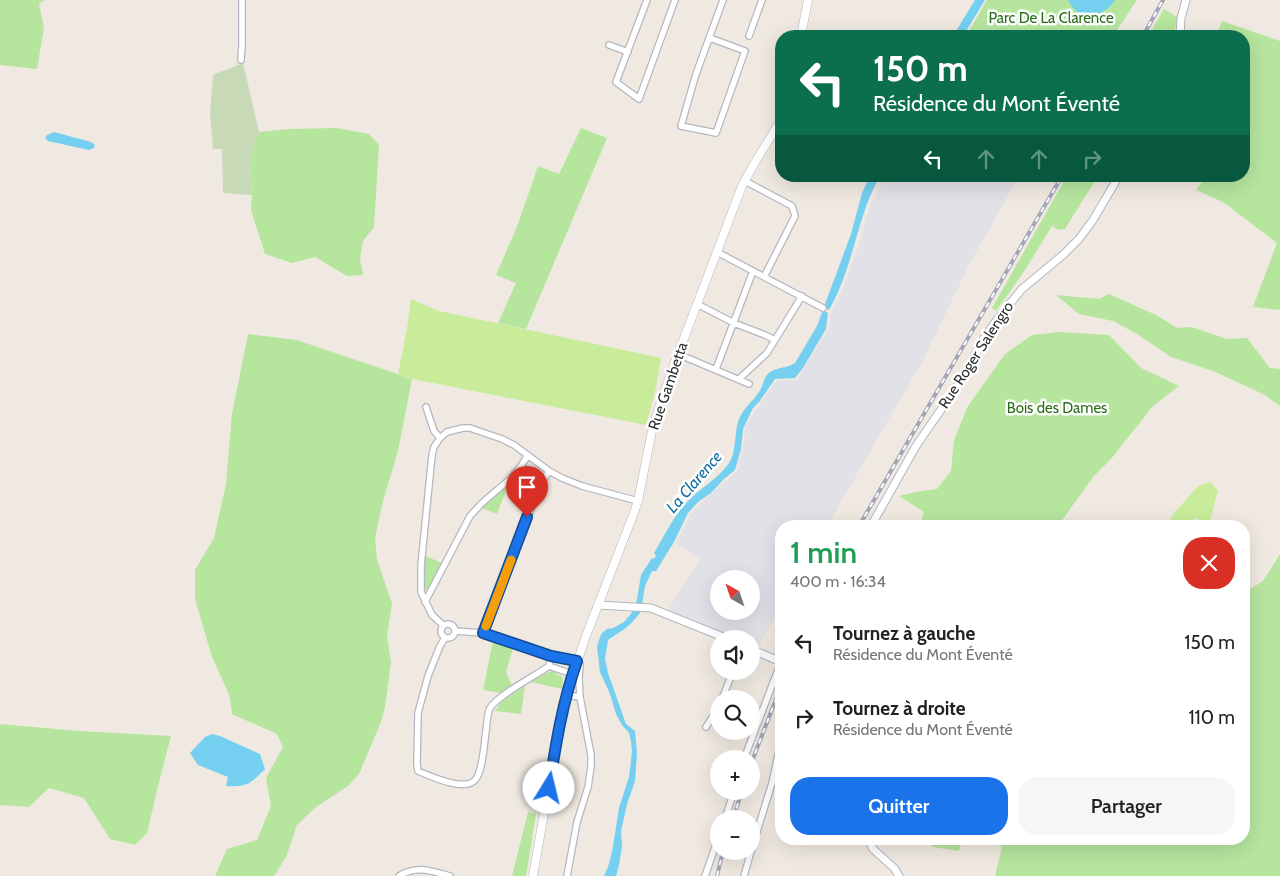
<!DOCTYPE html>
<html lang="fr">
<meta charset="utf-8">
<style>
:root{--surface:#fff;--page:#f6f6f6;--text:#222;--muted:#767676;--accent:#1a73e8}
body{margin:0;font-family:Cabin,sans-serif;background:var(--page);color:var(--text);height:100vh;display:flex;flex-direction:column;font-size:19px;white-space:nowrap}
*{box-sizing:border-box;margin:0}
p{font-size:16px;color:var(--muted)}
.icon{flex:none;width:28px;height:28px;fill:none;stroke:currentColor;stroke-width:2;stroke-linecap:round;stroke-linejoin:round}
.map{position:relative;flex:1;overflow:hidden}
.drawer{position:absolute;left:775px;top:520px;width:475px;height:325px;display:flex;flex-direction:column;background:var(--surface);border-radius:20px;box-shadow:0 5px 20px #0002}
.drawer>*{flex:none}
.hud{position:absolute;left:775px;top:30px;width:475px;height:152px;border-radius:20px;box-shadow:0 5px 20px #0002;background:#0b6e4f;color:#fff;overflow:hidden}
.needle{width:32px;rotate:320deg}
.tools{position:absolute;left:710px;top:570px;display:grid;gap:10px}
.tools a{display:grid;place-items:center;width:50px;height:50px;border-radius:50%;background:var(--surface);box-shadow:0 5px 20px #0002;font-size:25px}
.pin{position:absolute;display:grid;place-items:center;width:42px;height:42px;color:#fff;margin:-51px -21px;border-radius:50% 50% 50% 0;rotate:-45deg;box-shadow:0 0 5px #0007}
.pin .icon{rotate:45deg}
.me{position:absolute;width:55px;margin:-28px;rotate:9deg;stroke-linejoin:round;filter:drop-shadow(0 0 4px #0008)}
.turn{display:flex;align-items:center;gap:18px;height:105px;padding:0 15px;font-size:22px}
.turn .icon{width:65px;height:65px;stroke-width:2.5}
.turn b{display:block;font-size:35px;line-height:42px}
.lanes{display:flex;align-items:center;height:48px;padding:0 15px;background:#0003;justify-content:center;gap:25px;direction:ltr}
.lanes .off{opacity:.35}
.round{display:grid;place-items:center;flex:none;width:52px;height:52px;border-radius:20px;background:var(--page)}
.head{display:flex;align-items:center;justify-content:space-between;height:85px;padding:0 15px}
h1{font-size:30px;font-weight:600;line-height:38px;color:#1e9e55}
.button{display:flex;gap:10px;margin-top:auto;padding:10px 15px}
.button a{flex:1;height:58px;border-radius:20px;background:var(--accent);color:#fff;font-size:20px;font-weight:600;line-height:58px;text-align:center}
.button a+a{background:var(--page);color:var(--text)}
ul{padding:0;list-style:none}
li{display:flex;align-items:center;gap:15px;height:75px;padding:0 15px}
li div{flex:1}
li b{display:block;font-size:19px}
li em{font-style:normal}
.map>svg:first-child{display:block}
</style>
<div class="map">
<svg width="1280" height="876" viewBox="0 0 1280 876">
<rect width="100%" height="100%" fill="#efe9e1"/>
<path fill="#e3e1e8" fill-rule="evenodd" d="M 886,176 L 1019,176 L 969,265 L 922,362 L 827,526 L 781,526 L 781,606 L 758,647 L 751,644 L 751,639 L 739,639 L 668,610 L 700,559 L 676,543 L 691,514 L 700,504 L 737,471 L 745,441 L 744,430 L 748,421 L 776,381 L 797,380 L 829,328 L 830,315 L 848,276 L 861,238 L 870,205 ZM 719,579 L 751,579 L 751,611 L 719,611 Z"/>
<path fill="#b6e59e" d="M 0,0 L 45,0 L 39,4 L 44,28 L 37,69 L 0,65 Z
M 987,0 L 1137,0 L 1113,36 L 966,36 Z
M 1164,9 L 1177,17 L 1174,36 L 1148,36 Z
M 1222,21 L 1280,41 L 1280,310 L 1253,307 L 1277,243 L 1223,202 L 1196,190 L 1203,181 L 1194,176 L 1244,176 L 1244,36 L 1216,36 Z
M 336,128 L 369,134 L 379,145 L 374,227 L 363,241 L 360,259 L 363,275 L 347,276 L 315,257 L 292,263 L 265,254 L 251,210 L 252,195 L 250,165 L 253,149 L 259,132 L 289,129 Z
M 581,128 L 607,138 L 526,329 L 498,323 L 516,283 L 496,275 L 518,224 L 538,166 L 559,174 Z
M 1067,176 L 1098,176 L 1065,229 L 1059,230 L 1052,226 L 1023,273 L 996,311 L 992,308 Z
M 1109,294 L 1156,315 L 1177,328 L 1191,327 L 1227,339 L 1247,338 L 1270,368 L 1280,369 L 1280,406 L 1265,395 L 1213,371 L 1171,357 L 1137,334 L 1113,321 L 1079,314 L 1056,295 L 1099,299 Z
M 1059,332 L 1109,335 L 1141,368 L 1179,386 L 1153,406 L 1111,459 L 1093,477 L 1058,526 L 920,526 L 924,512 L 899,496 L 915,492 L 937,489 L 951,471 L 954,440 L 968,406 L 1005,354 L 1032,335 Z
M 248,334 L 297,340 L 412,379 L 398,451 L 383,501 L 375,538 L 377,560 L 392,603 L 387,636 L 391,663 L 385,707 L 381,722 L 359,774 L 348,786 L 316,807 L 297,825 L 286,857 L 274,876 L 215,876 L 227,849 L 257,840 L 271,806 L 266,778 L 283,747 L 277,734 L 232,714 L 230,697 L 211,654 L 195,599 L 195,570 L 214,538 L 226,484 L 232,414 Z
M 529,469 L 532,469 C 539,478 538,478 534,488 L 513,480 L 524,470 Z
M 508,485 L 497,514 L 482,508 Z
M 1280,554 L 1280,876 L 995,876 L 1002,847 L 988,839 L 1244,839 L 1244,593 L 1263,581 Z
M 425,556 L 442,563 L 428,589 L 426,590 L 424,590 L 423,588 Z
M 493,641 L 511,646 L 510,648 L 513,649 L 506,672 L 512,686 L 500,693 L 483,690 Z
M 552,671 L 556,671 L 556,674 L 560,676 L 561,675 C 564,679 563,683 562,689 L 531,682 L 546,673 Z
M 525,686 L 521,714 L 495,711 L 502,701 Z
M 0,724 L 78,731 L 171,736 L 160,778 L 147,833 L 135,845 L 110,839 L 84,798 L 49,788 L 29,807 L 4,805 L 0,806 Z
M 528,812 L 536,814 L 526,876 L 512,876 Z
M 920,839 L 962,839 L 959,851 L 933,847 Z"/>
<path fill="#c8d9b8" d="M 243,63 L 259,132 L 253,149 L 250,165 L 252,195 L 223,193 L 222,149 L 213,149 L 210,113 L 213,75 Z"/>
<path fill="#c9ec9a" d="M 411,299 L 439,311 L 661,358 L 655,392 L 646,425 L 433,383 L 412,379 L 398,374 L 407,329 Z
M 1210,482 L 1218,491 L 1209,524 L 1196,518 L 1188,525 L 1174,523 L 1170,518 L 1198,486 Z"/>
<path fill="#75cff0" d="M 975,0 L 985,0 L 963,36 L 953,36 Z
M 1068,0 L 1115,0 C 1109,11 1091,20 1079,13 C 1074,10 1071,5 1068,0 Z
M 54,132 L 91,142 L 95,145 L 94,148 L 89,150 L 48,141 L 45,138 L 47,135 Z
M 870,176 L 880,176 C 875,186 870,195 867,204 C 854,240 848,277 829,310 L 824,307 L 851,234 L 862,193 Z
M 823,310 L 828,313 L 826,329 L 803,368 L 795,378 L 775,379 L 759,402 L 753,408 L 743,429 L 741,449 L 735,470 L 724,479 L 711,493 L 698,502 L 688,513 L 674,542 L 656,571 L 652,571 L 645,586 L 642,605 L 636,605 L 641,575 L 652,558 L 654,559 L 656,555 L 654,553 C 665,535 673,517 687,502 C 700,488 718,479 729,463 C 735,456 735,436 737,426 C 740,410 751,404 759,392 C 764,385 763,377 770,372 C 778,367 788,368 795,363 L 817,326 Z
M 642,610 C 630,627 624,629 608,640 L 605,659 L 608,673 L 626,724 L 635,731 L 637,754 L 635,781 L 627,804 L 621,831 L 622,846 L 619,865 L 616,876 L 604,876 L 608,867 L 612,852 L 619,808 L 629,777 L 632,752 L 631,741 L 629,733 L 622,725 L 616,714 L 610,694 L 600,672 L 597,647 L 601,634 L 607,629 L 613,628 L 624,622 L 633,611 Z
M 212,734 L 220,736 L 260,754 L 265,769 C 250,784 248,787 226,786 L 228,777 L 198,765 L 190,753 L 205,737 Z"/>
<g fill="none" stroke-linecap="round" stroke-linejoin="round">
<g stroke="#b4b7c1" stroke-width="8">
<path id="minor" d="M 647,0 L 616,82 L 639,99 L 675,0
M 749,36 L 762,0
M 710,38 L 745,51 L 716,133 L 681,126 L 696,74 L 723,0
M 609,45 L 628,52
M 241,60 L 242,45 L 242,0
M 745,181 L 792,206 L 795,216 L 764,277
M 717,252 L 823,308
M 697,305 L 701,306 L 734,323 L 765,335 L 775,340
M 678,354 L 749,384
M 716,369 L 753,271
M 739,379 L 767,353 L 802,296
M 426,407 L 434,431 L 440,438
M 425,602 L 470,516 L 482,503 L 510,479 L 521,466 L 528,455
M441 631a7 7 0 1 1 14 0a7 7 0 1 1-14 0Z
M 443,625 L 432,615 L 421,592 L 421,566 L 432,455 L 434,447 L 440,438 L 447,432 L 463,428 L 470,428 L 502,439 L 514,445 L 549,471 L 562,478 L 582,486 L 638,501
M 455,631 L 483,633 L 551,656 L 577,661 L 580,664 L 579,679 L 580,697 L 591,755 L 591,766 L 588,787 L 577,822 L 567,876
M 483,633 L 534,501 L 541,484 L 549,471
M 445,638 L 440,646 L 428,676 L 418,713 L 417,764 L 418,771 C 430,776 466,793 476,779 C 483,769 484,744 486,731 C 487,724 487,714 490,708 C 498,695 535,676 549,666 L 551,656
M 549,666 L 572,674
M 566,695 L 580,697
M 722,699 L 733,671
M 706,727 L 719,707
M 744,759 L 781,662
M 725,819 L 734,791
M 751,851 L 772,783 L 781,741
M 399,876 C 417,865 431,871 450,876
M 705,876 L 719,836
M 744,876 L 751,851"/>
</g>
<g stroke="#b4b7c1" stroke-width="9">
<path id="tertiary" d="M 1180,36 L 1181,18 L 1186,0
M 871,526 L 916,446 L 929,427 L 961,381 L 984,338 L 999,317 L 1022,289 L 1064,254 L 1079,239 L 1093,220 L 1119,176
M 598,605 L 651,608 L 728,639
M 751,649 L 781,662
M 868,839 L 873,849 L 894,868 L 899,876"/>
</g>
<g stroke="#b4b7c1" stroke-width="9">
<path id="secondary" d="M 801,36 L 808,0
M 533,876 L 559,728 L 566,695 L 586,636 L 632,518 L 638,501 L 652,431 L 659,408 L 675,362 L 742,186 L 754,164 L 781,120"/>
</g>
<use href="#minor" stroke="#fff" stroke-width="5.5"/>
<use href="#tertiary" stroke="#fff" stroke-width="7"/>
<use href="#secondary" stroke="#fff" stroke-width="8"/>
<g stroke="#a3a6b8" stroke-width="4">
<path id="rail" d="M 1143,36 L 1163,0
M 859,526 L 1062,176
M 751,764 L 781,686
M 733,819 L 742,791
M 717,876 L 723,851"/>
</g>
<use href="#rail" stroke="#fff" stroke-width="2" stroke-dasharray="5.5" stroke-linecap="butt"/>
</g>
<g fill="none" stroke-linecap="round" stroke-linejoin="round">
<g stroke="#114b97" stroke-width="12">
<path id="route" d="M 527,517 L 483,633 L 551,656 L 577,661 C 562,704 556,743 549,788"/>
</g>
<use href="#route" stroke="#1a73e8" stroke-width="9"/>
<path stroke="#f59e0b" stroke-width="9" d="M 486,626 L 511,560"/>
</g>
<g text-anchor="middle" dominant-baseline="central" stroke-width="5" stroke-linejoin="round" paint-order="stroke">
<g font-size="15" fill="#2c6e1b" stroke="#fff">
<text x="1051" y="18">Parc De La Clarence</text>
<text x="1057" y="408">Bois des Dames</text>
</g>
<g font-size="15" fill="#2e2e2e" stroke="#fff">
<text transform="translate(976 355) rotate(-57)">Rue Roger Salengro</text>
<text transform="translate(668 386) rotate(-71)">Rue Gambetta</text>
</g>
<g font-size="16" font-style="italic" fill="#0d6fa3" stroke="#fff">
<text transform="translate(694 482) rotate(-49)">La Clarence</text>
</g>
</g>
</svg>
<div class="tools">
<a><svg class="needle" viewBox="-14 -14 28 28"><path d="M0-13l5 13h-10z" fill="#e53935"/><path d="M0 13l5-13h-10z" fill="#767676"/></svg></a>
<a><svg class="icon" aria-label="sound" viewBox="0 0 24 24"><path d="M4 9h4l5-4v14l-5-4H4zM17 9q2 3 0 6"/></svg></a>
<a><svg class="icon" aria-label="search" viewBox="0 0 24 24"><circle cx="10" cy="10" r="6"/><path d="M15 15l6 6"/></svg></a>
<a>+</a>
<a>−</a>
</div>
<div class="pin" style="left:527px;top:517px;background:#d93025"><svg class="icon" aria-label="arrive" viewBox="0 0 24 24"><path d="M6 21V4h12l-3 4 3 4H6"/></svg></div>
<svg class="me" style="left:549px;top:788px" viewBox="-20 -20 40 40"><circle r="19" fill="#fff"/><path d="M0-13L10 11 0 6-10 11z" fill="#1a73e8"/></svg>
<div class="hud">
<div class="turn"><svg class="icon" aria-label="left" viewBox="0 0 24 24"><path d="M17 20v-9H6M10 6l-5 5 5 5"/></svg><div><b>150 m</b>Résidence du Mont Éventé</div></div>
<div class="lanes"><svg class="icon" aria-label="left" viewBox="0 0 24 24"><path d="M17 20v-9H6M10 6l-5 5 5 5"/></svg><svg class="icon off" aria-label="ahead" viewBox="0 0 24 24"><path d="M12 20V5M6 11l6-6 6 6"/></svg><svg class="icon off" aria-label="ahead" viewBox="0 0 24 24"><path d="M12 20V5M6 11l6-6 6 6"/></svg><svg class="icon off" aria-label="right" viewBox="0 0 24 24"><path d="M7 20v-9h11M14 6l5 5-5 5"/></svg></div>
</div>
<section class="drawer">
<div class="head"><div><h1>1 min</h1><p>400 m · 16:34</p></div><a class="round" style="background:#d93025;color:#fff"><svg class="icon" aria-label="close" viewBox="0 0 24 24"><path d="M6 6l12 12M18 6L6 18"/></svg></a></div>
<ul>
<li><svg class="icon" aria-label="left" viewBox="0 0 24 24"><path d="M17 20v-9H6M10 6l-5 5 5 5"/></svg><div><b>Tournez à gauche</b><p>Résidence du Mont Éventé</p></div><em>150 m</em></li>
<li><svg class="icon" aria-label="right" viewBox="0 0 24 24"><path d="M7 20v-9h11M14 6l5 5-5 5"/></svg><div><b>Tournez à droite</b><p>Résidence du Mont Éventé</p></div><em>110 m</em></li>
</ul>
<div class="button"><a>Quitter</a><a>Partager</a></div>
</section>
</div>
